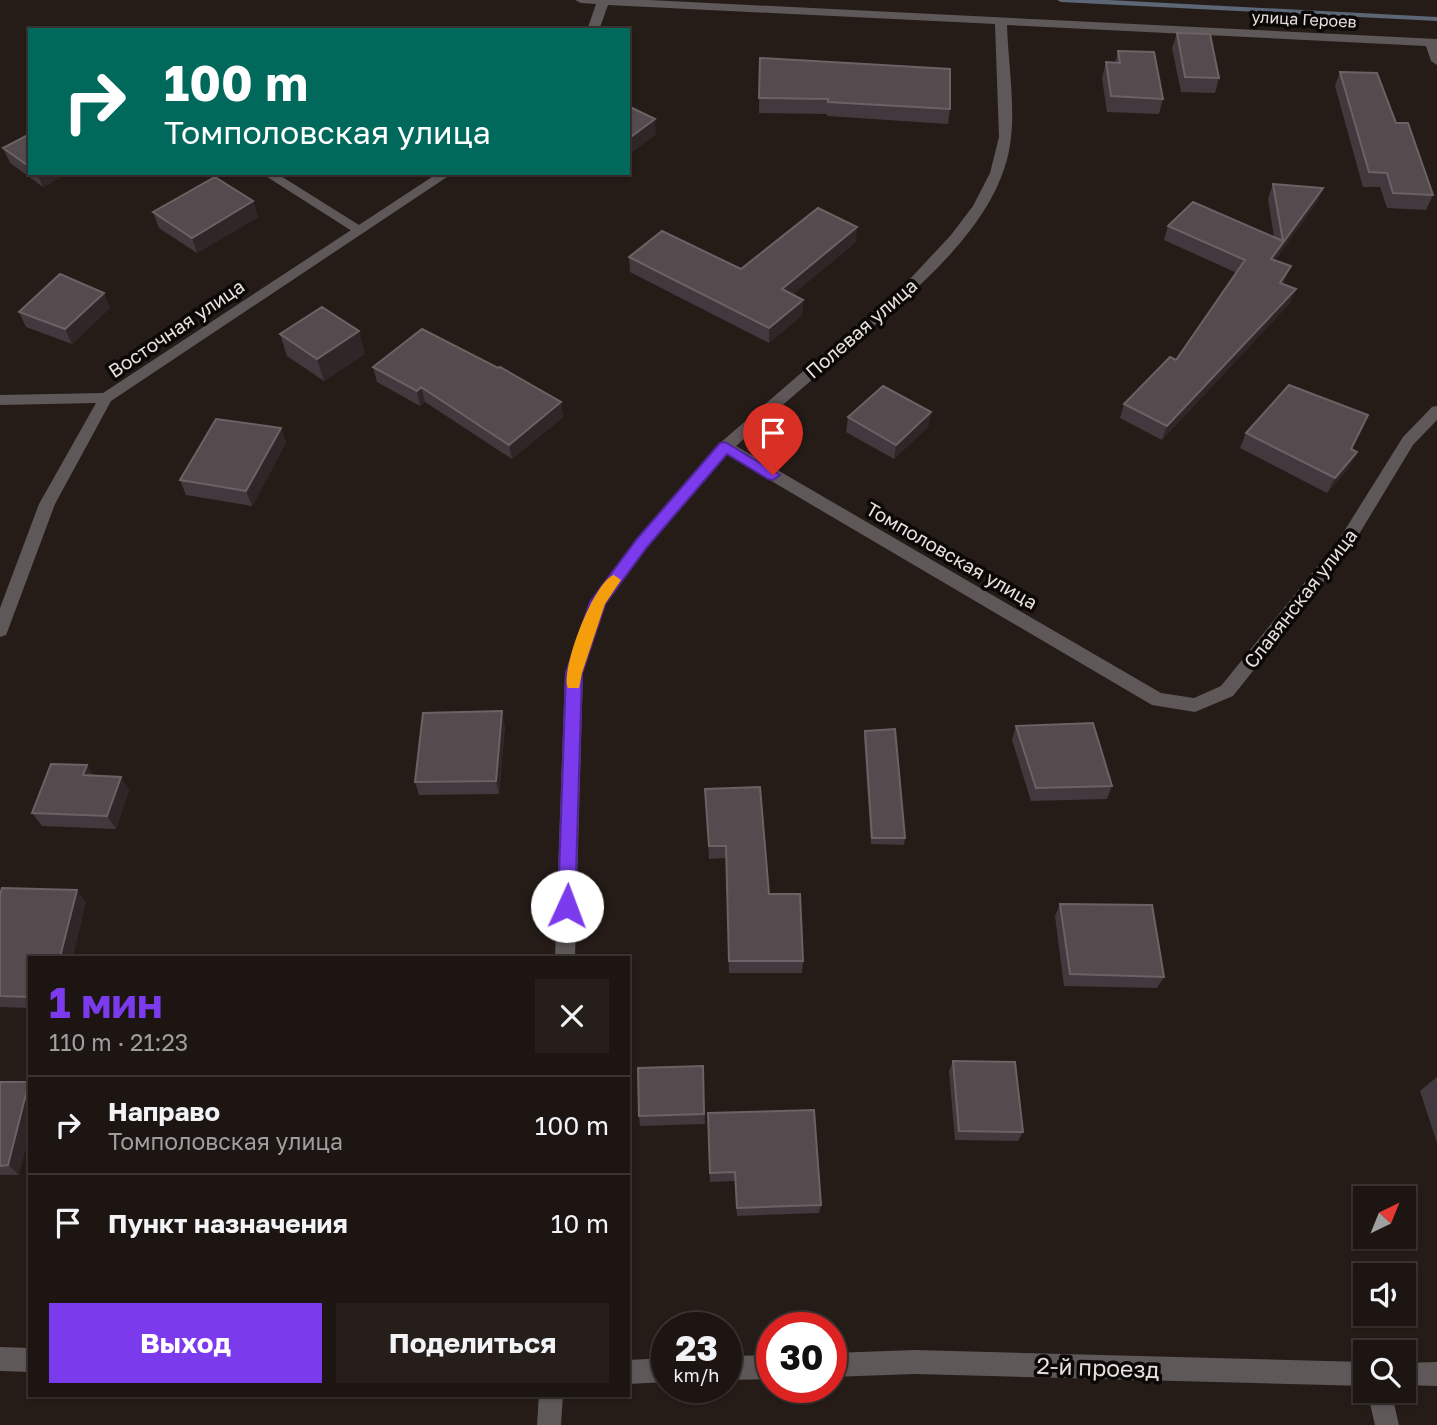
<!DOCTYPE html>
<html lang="ru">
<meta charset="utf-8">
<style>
:root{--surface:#1c1512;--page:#251e1b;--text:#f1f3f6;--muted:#a09f9f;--line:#3a3432;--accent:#7c3aed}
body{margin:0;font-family:"Golos Text",sans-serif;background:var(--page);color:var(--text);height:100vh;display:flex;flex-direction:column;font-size:26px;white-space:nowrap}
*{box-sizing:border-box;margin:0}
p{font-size:23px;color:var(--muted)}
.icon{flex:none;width:38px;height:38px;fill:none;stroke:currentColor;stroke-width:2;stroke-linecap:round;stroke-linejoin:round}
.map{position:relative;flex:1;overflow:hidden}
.drawer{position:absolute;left:28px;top:956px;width:602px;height:441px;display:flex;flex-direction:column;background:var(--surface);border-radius:0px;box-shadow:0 2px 5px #0004,0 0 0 2px var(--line)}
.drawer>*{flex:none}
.banner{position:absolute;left:28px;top:28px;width:602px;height:147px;border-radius:0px;box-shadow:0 2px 5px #0004,0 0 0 2px var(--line);background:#00695c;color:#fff;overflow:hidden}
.needle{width:46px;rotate:43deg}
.controls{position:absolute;left:1353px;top:1186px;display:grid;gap:14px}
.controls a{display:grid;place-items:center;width:63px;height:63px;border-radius:0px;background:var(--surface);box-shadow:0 2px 5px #0004,0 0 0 2px var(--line);font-size:35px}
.speed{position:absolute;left:651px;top:1312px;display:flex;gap:14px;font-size:35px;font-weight:700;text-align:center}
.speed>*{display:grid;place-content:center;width:91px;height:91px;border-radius:50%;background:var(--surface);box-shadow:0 2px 5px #0004,0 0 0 2px var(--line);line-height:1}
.speed small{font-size:18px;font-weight:400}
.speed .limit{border:10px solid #d22;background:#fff;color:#111}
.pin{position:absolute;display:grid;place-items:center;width:60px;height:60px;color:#fff;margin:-72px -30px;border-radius:50% 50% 50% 0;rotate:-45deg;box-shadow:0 0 7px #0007}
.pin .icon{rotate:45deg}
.me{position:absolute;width:77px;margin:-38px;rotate:2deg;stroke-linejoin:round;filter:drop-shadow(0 0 5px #0008)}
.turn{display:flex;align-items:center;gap:24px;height:147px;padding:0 21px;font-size:32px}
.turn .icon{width:91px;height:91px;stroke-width:2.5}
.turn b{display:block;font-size:49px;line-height:60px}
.round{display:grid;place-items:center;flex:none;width:74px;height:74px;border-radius:0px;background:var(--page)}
.overview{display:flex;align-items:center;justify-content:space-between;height:119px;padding:0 21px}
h1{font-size:42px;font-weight:700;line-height:52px;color:var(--accent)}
.action{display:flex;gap:14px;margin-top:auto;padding:14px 21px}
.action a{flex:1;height:80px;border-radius:0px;background:var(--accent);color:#fff;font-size:28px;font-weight:700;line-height:80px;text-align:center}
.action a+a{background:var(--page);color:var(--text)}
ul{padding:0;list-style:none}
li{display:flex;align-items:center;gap:21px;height:98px;padding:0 21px;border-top:2px solid var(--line)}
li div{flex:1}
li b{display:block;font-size:26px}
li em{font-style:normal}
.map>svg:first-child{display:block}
</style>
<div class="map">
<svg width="1437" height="1425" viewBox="0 0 1437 1425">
<rect width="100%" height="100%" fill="#251c18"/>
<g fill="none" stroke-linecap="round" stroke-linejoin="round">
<path fill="#5c6676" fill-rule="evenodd" d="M 1057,0 L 1109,0 L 1437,17 L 1437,21 L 1061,2 Z"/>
<path fill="#5e5859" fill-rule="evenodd" d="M 261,173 L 276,173 L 367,230 L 360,234 L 355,233 Z"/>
<path fill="#5e5859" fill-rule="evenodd" d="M 575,0 L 649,0 L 1437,39 L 1437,65 L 1431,61 L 1426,46 L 1007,25 C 1008,59 1015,104 1011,137 C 1003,224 909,295 848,348 C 811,381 773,413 736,446 L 1161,693 L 1194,698 L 1221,686 L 1338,541 L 1403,437 L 1432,407 L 1437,406 L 1437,420 L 1413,445 L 1350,549 L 1233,696 L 1195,712 L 1152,705 L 727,455 L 648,547 L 606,604 L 583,673 L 575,957 L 555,957 L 565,673 L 590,602 L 636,539 L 720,443 L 909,280 L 951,235 L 973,206 L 990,173 L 999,137 L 995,24 L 608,5 L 599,30 L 587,30 L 596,4 L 581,3 Z
M 438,173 L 453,173 L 111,401 L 55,504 L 8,630 L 6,635 L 0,637 L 0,608 L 39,504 L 96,403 L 0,405 L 0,395 L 103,393 Z
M 0,1347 L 30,1348 L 30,1372 L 0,1371 Z
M 915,1350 L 1365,1362 L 1365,1386 L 915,1374 L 831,1377 L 831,1353 Z
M 772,1355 L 772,1379 L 726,1380 L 726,1356 Z
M 667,1358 L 667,1382 L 628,1384 L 628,1360 Z
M 1437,1362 L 1437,1386 L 1404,1385 L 1404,1363 Z
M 1367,1391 L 1391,1391 L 1399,1425 L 1375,1425 Z
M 539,1395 L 563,1395 L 561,1425 L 537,1425 Z"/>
</g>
<path fill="#41393d" d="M 1177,33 L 1219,78 L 1215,93 L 1181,92 L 1172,48 Z
M 1118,51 L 1163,99 L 1159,114 L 1107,112 L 1102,78 L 1106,62 L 1115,63 Z
M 760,58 L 950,109 L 948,124 L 827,116 L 827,114 L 759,113 Z
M 1340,72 L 1396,123 L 1433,195 L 1426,210 L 1387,208 L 1380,187 L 1363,187 L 1335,86 Z
M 30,134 L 30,173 L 68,173 L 43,187 L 10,163 L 3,148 Z
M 1273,184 L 1323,188 L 1317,202 L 1275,260 L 1285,280 L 1283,284 L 1290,303 L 1162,440 L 1120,418 L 1124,404 L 1176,360 L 1237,273 L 1164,240 L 1168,226 L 1274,237 L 1268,199 Z
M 253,201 L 258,217 L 197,253 L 159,228 L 153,212 Z
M 856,242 L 793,294 L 803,300 L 802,315 L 769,343 L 630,272 L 629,257 L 741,269 Z
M 110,308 L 72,344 L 26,327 L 19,312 Z
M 280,334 L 365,354 L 324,381 L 287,356 Z
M 373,367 L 561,402 L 563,417 L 512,459 L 425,402 L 420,406 L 377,382 Z
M 931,412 L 928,427 L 894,459 L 846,432 L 848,417 Z
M 281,428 L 286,443 L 252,506 L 186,495 L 180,480 Z
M 1246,433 L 1352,449 L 1350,466 L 1327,493 L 1240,448 Z
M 505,725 L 499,794 L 419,795 L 415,782 Z
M 1016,726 L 1112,786 L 1107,799 L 1031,801 L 1012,740 Z
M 865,731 L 905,838 L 904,845 L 871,844 L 864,738 Z
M 87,765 L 93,776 L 129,790 L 116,829 L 42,826 L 32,813 Z
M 705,789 L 769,894 L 803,961 L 802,973 L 729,973 L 726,858 L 709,859 Z
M 77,890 L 86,903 L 30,957 L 30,1008 L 0,1007 L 0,895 Z
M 1060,904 L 1164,977 L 1157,988 L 1064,986 L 1055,916 Z
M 953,1061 L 1023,1132 L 1018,1141 L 955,1140 L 949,1071 Z
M 703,1066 L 705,1124 L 640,1126 L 639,1116 Z
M 1437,1077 L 1437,1143 L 1420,1091 Z
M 0,1082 L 19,1175 L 0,1175 Z
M 708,1113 L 821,1205 L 819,1213 L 737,1216 L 735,1181 L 710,1182 Z"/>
<path fill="#2f2627" d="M 655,119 L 656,135 L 628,155 L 628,139 Z
M 37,173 L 68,173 L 43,187 Z
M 1323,188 L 1317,202 L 1266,273 L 1271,259 Z
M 253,201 L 258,217 L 197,253 L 192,238 Z
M 857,227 L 856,242 L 781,304 L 782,289 Z
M 1291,266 L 1285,280 L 1274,297 L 1280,283 Z
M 1296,289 L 1290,303 L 1162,440 L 1167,426 Z
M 104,293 L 110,308 L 72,344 L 65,329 Z
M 803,300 L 802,315 L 769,343 L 769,328 Z
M 359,331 L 365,354 L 324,381 L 317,359 Z
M 421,387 L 425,402 L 420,406 L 417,391 Z
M 561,402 L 563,417 L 512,459 L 509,445 Z
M 931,412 L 928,427 L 894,459 L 896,445 Z
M 281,428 L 286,443 L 252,506 L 246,491 Z
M 1357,452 L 1350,466 L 1327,493 L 1335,478 Z
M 502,711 L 505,725 L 499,794 L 496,781 Z
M 87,765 L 95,779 L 83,775 Z
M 121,777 L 129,790 L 116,829 L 107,816 Z
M 77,890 L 86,903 L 73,957 L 60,957 Z
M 29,1082 L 30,1082 L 30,1133 L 19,1175 L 8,1165 Z"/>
<path fill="#534b4e" stroke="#6a6265" stroke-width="2" d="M 1177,33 L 1210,34 L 1219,78 L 1185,77 Z
M 1118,51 L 1154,52 L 1163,99 L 1111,96 L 1106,62 L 1120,63 Z
M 760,58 L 950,69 L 950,109 L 828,102 L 828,99 L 759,98 Z
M 1340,72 L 1377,73 L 1396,123 L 1408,123 L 1433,195 L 1393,193 L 1387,173 L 1369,172 Z
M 628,106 L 655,119 L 628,139 Z
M 30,134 L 30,167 L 3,148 Z
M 215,177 L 253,201 L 192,238 L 153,212 Z
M 1273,184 L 1323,188 L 1271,259 L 1291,266 L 1280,283 L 1296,289 L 1167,426 L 1124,404 L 1170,357 L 1176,360 L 1245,260 L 1168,226 L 1193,202 L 1283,241 Z
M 818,208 L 857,227 L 782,289 L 803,300 L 769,328 L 629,257 L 662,231 L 741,269 Z
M 60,274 L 104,293 L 65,329 L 19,312 Z
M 322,307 L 359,331 L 317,359 L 280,334 Z
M 422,329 L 498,368 L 500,367 L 561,402 L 509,445 L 421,387 L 417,391 L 373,367 Z
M 1289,385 L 1368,415 L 1351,449 L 1357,452 L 1335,478 L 1246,433 Z
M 883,386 L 931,412 L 896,445 L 848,417 Z
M 216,419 L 281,428 L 246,491 L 180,480 Z
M 502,711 L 496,781 L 415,782 L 423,713 Z
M 1093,723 L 1112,786 L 1036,788 L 1016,726 Z
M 895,729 L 905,838 L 872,838 L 865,731 Z
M 51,764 L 87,765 L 83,775 L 121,777 L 107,816 L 32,813 Z
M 760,787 L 769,894 L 800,894 L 803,961 L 729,961 L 726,846 L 709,846 L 705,789 Z
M 2,888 L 77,890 L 60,957 L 30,957 L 30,997 L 0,996 L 0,895 Z
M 1060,904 L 1152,905 L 1164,977 L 1070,974 Z
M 953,1061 L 1015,1062 L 1023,1132 L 959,1131 Z
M 703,1066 L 704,1114 L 639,1116 L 638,1068 Z
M 0,1082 L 29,1082 L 8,1165 L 0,1166 Z
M 814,1110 L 821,1205 L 737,1208 L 735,1172 L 710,1173 L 708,1113 Z"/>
<path fill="#7c3aed" stroke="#51269a" stroke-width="2" d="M 725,442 L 780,475 L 773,480 L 768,479 L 727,454 L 647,547 L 605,604 L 582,673 L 575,906 L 573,911 L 567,913 L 560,911 L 558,906 L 566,673 L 590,602 L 637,539 L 720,443 Z"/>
<path fill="#f59e0b" d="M 614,575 L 621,580 L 605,604 L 582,673 L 579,688 L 568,688 C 560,670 594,581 614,575 Z"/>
<g text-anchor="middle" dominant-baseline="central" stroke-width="7" stroke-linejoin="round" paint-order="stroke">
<g font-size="16" fill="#e7e1de" stroke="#0b0806">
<text transform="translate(1304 19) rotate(3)">улица Героев</text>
</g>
<g font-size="19" fill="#e7e1de" stroke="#0b0806">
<text transform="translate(176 328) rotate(-34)">Восточная улица</text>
<text transform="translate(861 328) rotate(-41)">Полевая улица</text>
<text transform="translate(952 555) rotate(30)">Томполовская улица</text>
<text transform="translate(1300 598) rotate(-52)">Славянская улица</text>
</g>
<g font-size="23" fill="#e7e1de" stroke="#0b0806">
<text transform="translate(1098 1367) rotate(2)">2-й проезд</text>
</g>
</g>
</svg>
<div class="controls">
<a><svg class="needle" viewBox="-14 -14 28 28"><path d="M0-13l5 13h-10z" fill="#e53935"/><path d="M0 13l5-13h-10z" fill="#a09f9f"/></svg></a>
<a><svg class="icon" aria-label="sound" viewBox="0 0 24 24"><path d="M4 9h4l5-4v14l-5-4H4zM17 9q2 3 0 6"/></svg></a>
<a><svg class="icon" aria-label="search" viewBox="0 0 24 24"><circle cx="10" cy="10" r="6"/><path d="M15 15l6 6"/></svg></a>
</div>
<div class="speed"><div>23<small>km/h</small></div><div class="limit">30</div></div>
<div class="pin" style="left:773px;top:475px;background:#d93025"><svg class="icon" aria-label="arrive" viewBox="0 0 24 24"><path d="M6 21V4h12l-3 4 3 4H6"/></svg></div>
<svg class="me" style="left:567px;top:906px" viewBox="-20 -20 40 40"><circle r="19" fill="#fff"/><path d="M0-13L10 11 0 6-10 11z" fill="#7c3aed"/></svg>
<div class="banner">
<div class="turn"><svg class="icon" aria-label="right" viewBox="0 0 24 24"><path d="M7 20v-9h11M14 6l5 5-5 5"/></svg><div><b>100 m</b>Томполовская улица</div></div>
</div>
<section class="drawer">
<div class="overview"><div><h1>1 мин</h1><p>110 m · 21:23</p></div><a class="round"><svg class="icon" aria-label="close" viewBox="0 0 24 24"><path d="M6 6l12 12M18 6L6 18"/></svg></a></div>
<ul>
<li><svg class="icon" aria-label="right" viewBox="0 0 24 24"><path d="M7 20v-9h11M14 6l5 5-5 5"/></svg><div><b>Направо</b><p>Томполовская улица</p></div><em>100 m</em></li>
<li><svg class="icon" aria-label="arrive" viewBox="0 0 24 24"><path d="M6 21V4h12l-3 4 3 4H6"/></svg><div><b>Пункт назначения</b></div><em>10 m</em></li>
</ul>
<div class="action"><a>Выход</a><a>Поделиться</a></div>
</section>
</div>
